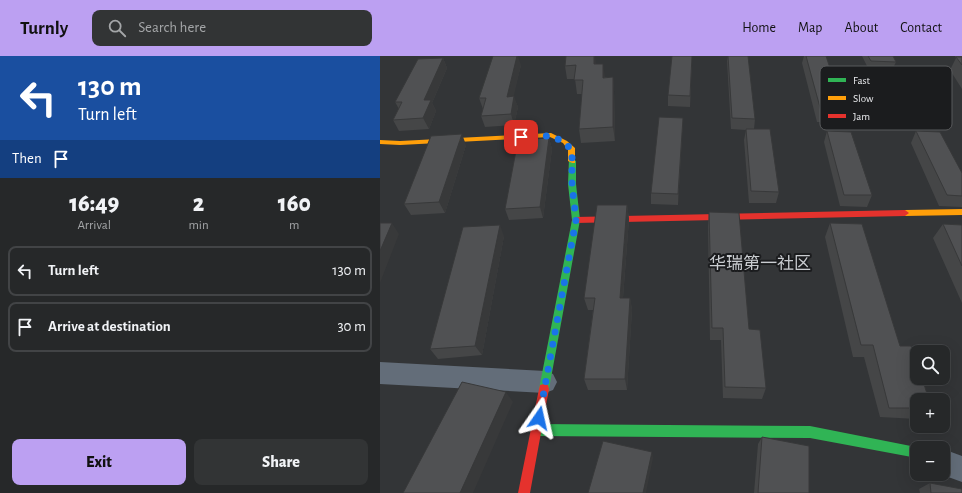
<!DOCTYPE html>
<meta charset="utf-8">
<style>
:root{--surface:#262829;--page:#323435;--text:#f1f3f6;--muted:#a4a6a8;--line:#424446;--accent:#bca0f2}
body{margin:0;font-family:"Alegreya Sans","Noto Sans SC",sans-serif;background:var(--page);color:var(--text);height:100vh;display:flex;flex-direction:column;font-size:15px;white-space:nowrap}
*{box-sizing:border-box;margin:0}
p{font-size:13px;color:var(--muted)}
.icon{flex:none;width:22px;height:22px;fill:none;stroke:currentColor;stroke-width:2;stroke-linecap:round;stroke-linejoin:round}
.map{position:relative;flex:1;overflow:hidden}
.panel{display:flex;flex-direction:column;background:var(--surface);width:380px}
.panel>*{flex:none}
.hud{background:#1a4fa0;color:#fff;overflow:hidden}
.fabs{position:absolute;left:530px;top:289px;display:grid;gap:8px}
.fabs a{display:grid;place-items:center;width:40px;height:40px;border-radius:8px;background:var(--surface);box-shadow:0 4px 16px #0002,0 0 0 1px var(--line);font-size:20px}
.pin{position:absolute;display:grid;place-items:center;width:34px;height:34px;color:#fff;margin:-17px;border-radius:8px;box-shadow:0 2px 6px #0006}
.me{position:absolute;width:44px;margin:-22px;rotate:11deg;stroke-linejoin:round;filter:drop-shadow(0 0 3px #0008)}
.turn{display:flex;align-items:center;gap:14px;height:84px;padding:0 12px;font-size:18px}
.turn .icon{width:52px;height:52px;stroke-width:2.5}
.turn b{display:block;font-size:28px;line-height:34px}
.then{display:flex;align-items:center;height:38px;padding:0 12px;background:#0003;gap:8px;font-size:15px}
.eta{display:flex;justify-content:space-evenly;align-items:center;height:68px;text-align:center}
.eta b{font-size:24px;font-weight:800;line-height:28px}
.action{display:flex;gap:8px;margin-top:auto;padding:8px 12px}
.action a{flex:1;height:46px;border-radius:8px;background:var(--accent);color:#111;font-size:16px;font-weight:800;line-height:46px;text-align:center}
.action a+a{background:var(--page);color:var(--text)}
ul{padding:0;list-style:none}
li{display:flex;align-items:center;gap:12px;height:50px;margin:0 8px 6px;padding:0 4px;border:2px solid var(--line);border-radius:8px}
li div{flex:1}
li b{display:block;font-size:15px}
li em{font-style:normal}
header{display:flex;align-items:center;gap:24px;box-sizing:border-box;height:56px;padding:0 20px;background:var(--accent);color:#111}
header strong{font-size:19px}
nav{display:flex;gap:22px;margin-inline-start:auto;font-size:14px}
.search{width:280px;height:36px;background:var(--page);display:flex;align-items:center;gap:10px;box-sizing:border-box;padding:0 14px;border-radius:8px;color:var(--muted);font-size:15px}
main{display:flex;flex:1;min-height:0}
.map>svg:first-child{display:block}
</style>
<header>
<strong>Turnly</strong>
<div class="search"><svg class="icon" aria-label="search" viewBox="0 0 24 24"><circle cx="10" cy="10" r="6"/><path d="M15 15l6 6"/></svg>Search here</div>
<nav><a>Home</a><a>Map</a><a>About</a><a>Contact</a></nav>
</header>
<main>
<section class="panel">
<div class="hud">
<div class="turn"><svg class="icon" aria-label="left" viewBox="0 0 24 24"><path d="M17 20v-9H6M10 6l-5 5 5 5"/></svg><div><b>130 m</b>Turn left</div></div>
<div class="then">Then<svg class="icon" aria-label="arrive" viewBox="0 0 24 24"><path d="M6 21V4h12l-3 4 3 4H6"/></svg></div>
</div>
<div class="eta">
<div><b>16:49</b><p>Arrival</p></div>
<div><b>2</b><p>min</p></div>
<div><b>160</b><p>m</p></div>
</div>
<ul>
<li><svg class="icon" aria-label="left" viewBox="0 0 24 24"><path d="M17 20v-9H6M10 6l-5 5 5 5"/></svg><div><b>Turn left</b></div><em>130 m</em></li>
<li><svg class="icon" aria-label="arrive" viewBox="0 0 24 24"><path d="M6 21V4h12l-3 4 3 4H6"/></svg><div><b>Arrive at destination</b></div><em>30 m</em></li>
</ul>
<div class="action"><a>Exit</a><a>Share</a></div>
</section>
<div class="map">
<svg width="582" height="437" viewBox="0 0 582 437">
<rect width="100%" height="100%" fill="#333537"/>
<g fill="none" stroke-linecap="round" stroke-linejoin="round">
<path fill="#636d79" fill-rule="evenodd" d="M 0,306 L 165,315 L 173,318 L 177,326 L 173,334 L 165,337 L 0,328 Z
M 563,393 L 582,400 L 582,426 L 560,418 L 563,418 Z"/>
<path fill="#30b455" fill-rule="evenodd" d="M 189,103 L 192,103 L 196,105 L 196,128 L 200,164 L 169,333 L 168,337 L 164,338 L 160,337 L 159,333 L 192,164 L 188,128 Z
M 156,368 L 430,370 L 541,392 L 537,392 L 537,402 L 430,382 L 156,380 L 152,378 L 150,374 L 152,370 Z"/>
<path fill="#ff9f0a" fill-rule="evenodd" d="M 171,77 L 187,85 L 195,92 L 195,107 L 192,107 L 188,105 L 188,94 L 183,87 L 170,81 L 20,89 L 0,88 L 0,84 L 20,85 Z
M 582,153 L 582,159 L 525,160 L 521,157 L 525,154 Z"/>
<path fill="#e5322d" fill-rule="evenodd" d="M 525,154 L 529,157 L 525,160 L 196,167 L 192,164 L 196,161 Z
M 164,328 L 168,329 L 169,333 L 150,437 L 138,437 L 159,333 L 160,329 Z"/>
</g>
<path fill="#454647" d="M 312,0 L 310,51 L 288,50 L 288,39 Z
M 348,0 L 375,63 L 374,73 L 399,136 L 396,147 L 369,147 L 364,84 L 366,74 L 351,73 L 347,5 Z
M 424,0 L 446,0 L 464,55 L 460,66 L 437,66 L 422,7 Z
M 482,0 L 513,0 L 516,6 L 514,10 L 559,62 L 553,73 L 530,72 L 506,20 L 509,13 L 488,12 Z
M 575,0 L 582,0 L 582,33 L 570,14 L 576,2 Z
M 63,2 L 67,12 L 52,47 L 56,55 L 49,73 L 19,75 L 13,64 L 19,53 L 15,46 Z
M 216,8 L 225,21 L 233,21 L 234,35 L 235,85 L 201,87 L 199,73 L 202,38 L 197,38 L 195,23 L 187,23 L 185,10 Z
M 141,9 L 133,40 L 138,51 L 134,69 L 105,71 L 101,60 L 103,53 L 99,42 Z
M 303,62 L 298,149 L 271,148 L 271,137 Z
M 447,75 L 492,139 L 487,151 L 460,150 L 444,86 Z
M 536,75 L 582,117 L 582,151 L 559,150 L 531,87 Z
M 169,82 L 172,93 L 163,162 L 129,164 L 125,153 Z
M 86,89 L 65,157 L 31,159 L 24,148 Z
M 247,149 L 249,163 L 243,242 L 250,242 L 252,254 L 247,334 L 208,334 L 204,323 L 213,254 L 208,254 L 204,242 Z
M 329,156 L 369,273 L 386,332 L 382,343 L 343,342 L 341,284 L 330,284 L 328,170 Z
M 450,167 L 537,344 L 537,363 L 500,361 L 484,301 L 473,301 L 445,181 Z
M 563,168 L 582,169 L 582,247 L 553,182 Z
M 124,180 L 102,299 L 58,303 L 50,293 Z
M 382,381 L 429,437 L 374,437 L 378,388 Z
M 550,427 L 582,437 L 540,437 L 539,433 Z"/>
<path fill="#38393a" d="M 137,0 L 138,0 L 141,9 L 131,52 L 127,41 Z
M 214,0 L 215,0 L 216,7 L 216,22 L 214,8 Z
M 63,2 L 67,12 L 52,47 L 56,55 L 49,73 L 43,62 L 44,44 Z
M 223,8 L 225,21 L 223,22 Z
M 233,21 L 234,35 L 235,85 L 233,71 Z
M 134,40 L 138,51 L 134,69 L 131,58 Z
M 303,62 L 302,73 L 298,149 L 298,138 Z
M 82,78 L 86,89 L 65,157 L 59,146 Z
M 169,82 L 172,93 L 163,162 L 160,151 Z
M 247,149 L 249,163 L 242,254 L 240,242 Z
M 12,167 L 19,178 L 0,227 L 0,195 Z
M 120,169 L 124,180 L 102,299 L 95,290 Z
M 250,242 L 252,254 L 247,334 L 245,323 Z
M 126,336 L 133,346 L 93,437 L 80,437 Z
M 272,396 L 273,402 L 266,437 L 263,437 Z"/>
<path fill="#505153" stroke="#38393a" d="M 113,0 L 137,0 L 127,41 L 134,40 L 131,58 L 101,60 L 106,42 L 99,42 Z
M 186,0 L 214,0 L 214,8 L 223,8 L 223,22 L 233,21 L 233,71 L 199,73 L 203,24 L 194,24 L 196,9 L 185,10 Z
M 292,0 L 312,0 L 310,40 L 288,39 Z
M 348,0 L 368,0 L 375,63 L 352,62 Z
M 426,0 L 446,0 L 464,55 L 441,55 Z
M 488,0 L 513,0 L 516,6 L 491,5 Z
M 576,1 L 582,1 L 582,9 Z
M 63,2 L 44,44 L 51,44 L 43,62 L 13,64 L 22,46 L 15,46 L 38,3 Z
M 279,61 L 303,62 L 298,138 L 271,137 Z
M 366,73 L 390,73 L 399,136 L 371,135 Z
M 447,75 L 471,76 L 492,139 L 464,139 Z
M 536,75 L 560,76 L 582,117 L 582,140 L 567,139 Z
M 82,78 L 59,146 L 24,148 L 51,80 Z
M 169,82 L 160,151 L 125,153 L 138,84 Z
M 217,149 L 247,149 L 240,242 L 250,242 L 245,323 L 204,323 L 215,242 L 204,242 Z
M 329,156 L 359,157 L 369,273 L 380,274 L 386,332 L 345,331 L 343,272 L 332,272 Z
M 0,167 L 12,167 L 0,195 Z
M 450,167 L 482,168 L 520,290 L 531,290 L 537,308 L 537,322 L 542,322 L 549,344 L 537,344 L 537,352 L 509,352 L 493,289 L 481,289 Z
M 563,168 L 582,169 L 582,210 Z
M 120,169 L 95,290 L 50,293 L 83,171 Z
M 82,326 L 126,336 L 80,437 L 23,437 Z
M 382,381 L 429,390 L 429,437 L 378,437 Z
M 223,385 L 272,396 L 263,437 L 208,437 Z
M 550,427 L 582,433 L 582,437 L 551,437 Z"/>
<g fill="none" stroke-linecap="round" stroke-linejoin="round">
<path stroke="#1a73e8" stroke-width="7" stroke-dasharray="0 12.6" d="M 141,81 C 164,80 175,76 192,94 L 192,128 L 196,164 L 159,362"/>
</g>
<g text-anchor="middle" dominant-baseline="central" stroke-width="4" stroke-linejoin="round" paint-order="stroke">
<g font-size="17" fill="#c9ccd0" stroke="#1b1c1e">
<text x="380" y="207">华瑞第一社区</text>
</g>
</g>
<rect x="440" y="10" width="132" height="64" rx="6" fill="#1b1c1e" stroke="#595a5c" stroke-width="1"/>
<rect x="448" y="22" width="18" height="4" fill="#30b455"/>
<rect x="448" y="40" width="18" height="4" fill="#ff9f0a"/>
<rect x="448" y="58" width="18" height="4" fill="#e5322d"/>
<g font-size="11" fill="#e9eaed">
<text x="473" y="28">Fast</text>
<text x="473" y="46">Slow</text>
<text x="473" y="64">Jam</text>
</g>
</svg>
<div class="fabs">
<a><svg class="icon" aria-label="search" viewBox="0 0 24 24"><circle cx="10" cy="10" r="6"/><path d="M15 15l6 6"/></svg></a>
<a>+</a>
<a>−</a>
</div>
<div class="pin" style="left:141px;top:81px;background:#d93025"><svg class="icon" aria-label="arrive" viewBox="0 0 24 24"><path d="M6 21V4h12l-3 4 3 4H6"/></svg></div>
<svg class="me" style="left:159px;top:362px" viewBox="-20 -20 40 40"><path d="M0-17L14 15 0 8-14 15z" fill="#1a73e8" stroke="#fff" stroke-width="4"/></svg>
</div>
</main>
